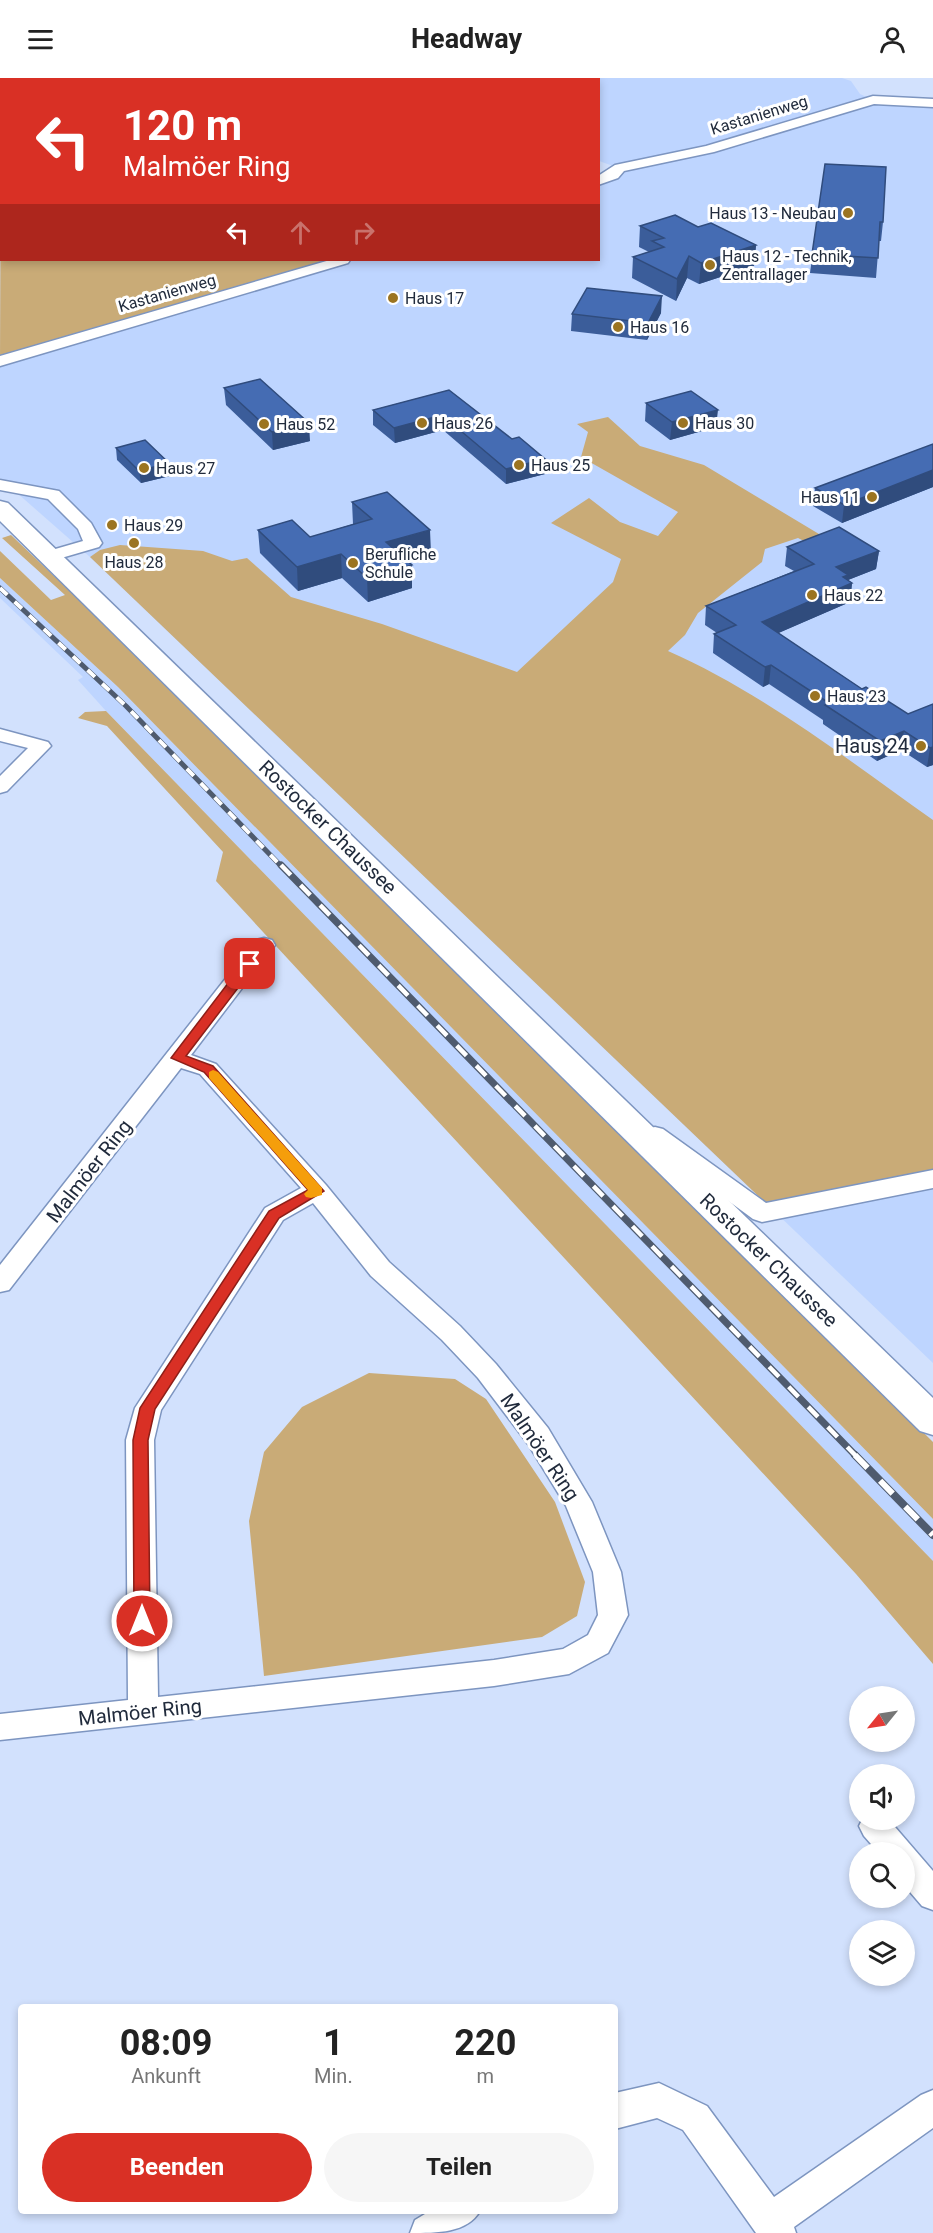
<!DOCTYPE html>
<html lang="de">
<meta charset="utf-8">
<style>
:root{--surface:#fff;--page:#f6f6f6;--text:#222;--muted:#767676;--accent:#d93025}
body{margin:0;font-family:Roboto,sans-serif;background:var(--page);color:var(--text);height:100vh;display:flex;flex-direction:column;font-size:22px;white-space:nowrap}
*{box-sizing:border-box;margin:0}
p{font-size:20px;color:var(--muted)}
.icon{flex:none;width:33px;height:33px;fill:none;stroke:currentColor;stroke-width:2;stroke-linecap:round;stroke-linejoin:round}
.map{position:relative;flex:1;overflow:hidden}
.sheet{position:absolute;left:18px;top:1926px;width:600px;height:210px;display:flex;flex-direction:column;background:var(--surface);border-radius:6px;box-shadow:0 3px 9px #0003}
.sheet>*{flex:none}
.hud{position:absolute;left:0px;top:0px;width:600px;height:183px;box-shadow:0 3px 9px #0003;background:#d93025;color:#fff;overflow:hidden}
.needle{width:39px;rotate:240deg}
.tools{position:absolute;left:849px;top:1608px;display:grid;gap:12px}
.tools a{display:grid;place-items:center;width:66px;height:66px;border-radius:50%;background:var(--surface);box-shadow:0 3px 9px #0003;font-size:30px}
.pin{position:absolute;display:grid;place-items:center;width:51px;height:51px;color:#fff;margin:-26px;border-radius:12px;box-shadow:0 3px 9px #0006}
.me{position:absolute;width:66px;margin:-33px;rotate:0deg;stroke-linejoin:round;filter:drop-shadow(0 0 4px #0008)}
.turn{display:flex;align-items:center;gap:21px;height:126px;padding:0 24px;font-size:27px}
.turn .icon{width:78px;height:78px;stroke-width:2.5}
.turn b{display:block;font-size:42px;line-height:51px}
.lanes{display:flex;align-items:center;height:57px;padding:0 24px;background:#0003;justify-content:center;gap:30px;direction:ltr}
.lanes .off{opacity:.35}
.eta{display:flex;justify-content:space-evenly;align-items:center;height:102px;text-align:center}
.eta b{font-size:36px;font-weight:700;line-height:42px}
.button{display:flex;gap:12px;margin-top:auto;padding:12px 24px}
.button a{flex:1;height:69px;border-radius:36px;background:var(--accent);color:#fff;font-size:24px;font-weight:700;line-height:69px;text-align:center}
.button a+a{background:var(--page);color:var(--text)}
header{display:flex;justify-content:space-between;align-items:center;height:78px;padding:0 24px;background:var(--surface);font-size:27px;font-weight:700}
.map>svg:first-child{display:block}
</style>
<header><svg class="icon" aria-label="menu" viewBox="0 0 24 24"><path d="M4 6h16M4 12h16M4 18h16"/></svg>Headway<svg class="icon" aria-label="person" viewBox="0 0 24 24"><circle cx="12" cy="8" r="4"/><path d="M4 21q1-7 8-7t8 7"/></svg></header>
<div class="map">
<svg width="933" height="2155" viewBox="0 0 933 2155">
<rect width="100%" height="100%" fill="#d2e1fd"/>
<path fill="#bed5ff" d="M 594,0 L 842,0 L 851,3 L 860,16 L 873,22 L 933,25 L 933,1285 L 90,479 L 0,400 L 0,283 L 343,182 L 598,182 L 599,103 L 619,90 L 599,83 L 598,2 L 591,1 Z
M 0,500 L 118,609 L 933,1441 L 933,1483 L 106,633 L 78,602 L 83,599 L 0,520 Z"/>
<path fill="#c9ab77" d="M 13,0 L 379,0 L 383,1 L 11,1 Z
M 1,9 L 2,182 L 343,182 L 0,283 Z
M 608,339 L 640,368 L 704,387 L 824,459 L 810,466 L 798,460 L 765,471 L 762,484 L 698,535 L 685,557 L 668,573 C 760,613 851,684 933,742 L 933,1101 L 774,1133 L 90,479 L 100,472 L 120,467 L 203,473 L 232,483 L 247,480 L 291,519 L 382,546 L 517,594 L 613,504 L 621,481 L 551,445 L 589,420 L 620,444 L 658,458 L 678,434 L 581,379 L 588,354 L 577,346 Z
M 11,457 L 54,498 L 82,517 L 933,1364 L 933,1441 L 118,609 L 0,500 L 0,473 L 51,522 L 65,517 L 2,460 Z
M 106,633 L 933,1483 L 933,1586 L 856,1496 L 216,803 L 223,774 L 107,648 L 78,640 L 85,634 Z
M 369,1295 L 455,1301 L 486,1321 L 555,1424 L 585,1504 L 577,1538 L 542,1559 L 264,1598 L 249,1443 L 264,1374 L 302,1329 Z"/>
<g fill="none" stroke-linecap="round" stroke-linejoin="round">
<g stroke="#7d95c0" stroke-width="3">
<path id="minor" d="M 873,18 L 933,21 L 933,29 L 874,26 L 714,74 L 624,93 L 618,100 L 598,107 L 598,98 L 615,87 L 706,68 Z
M 330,182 L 350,182 L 348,185 L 0,288 L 0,278 Z
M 0,402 L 59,413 L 91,445 L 102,465 L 99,469 L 51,483 L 45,482 L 42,478 L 45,474 L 83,463 L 78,451 L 48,421 L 0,412 Z
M 0,651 L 48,664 L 51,668 L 7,713 L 0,715 L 0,698 L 28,670 L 0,663 Z
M 264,860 L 272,862 L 275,867 L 191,977 L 216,986 L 326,1107 L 389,1184 L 460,1248 L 496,1286 L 548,1350 L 592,1424 L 621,1494 L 628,1537 L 608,1575 L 569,1596 L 494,1608 L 0,1662 L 0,1636 L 128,1622 L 126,1362 L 135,1330 L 265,1130 L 301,1110 L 200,996 L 181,990 L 9,1212 L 0,1214 L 0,1187 L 256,862 ZM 313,1125 L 371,1198 L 442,1262 L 478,1300 L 528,1366 L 566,1428 L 593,1494 L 598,1537 L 588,1557 L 563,1571 L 494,1582 L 158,1619 L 154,1362 L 161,1332 L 283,1142 Z
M 655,1049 L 663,1051 L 766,1125 L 933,1092 L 933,1110 L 762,1144 L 753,1141 L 647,1063 L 643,1057 L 647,1051 Z
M 862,1742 L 889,1742 L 933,1793 L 933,1832 L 922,1828 L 904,1807 L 904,1774 L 878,1774 L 864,1758 L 859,1748 Z
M 659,2005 L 707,2028 L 774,2119 L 921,2017 L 933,2012 L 933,2050 L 794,2149 L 796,2155 L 756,2155 L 683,2052 L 657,2040 L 615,2051 L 615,2015 Z
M 430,2133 L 480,2133 C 467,2155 438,2155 410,2155 L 415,2142 Z"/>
</g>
<g stroke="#7d95c0" stroke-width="3">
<path id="secondary" d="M 0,423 L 8,425 L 933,1320 L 933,1357 L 920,1353 L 0,443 Z"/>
</g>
<use href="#minor" fill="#fff" fill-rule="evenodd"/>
<use href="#secondary" fill="#fff" fill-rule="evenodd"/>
<g stroke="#4f5b6e" stroke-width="5">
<path id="rail-far2" d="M 0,510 L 126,628 L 282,789"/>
</g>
<g stroke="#4f5b6e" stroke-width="7">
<path id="rail-far1" d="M 281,787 L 857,1379"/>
</g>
<g stroke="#4f5b6e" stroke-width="8">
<path id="rail" d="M 855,1377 L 933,1457"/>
</g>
<use href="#rail-far2" stroke="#fff" stroke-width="4" stroke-dasharray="10" stroke-linecap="butt"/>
<use href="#rail-far1" stroke="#fff" stroke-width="4.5" stroke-dasharray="14" stroke-linecap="butt"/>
<use href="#rail" stroke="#fff" stroke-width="6" stroke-dasharray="18" stroke-linecap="butt"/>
</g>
<path fill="#3b5d9a" d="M 825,86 L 883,144 L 881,163 L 879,163 L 876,200 L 810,195 Z
M 640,148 L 698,149 L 756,167 L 754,188 L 699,206 L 687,200 L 676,223 L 632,200 L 633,179 L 649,174 L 639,169 Z
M 661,235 L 647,262 L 571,253 L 572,236 Z
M 224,310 L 310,363 L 273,372 L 226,327 Z
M 449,312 L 545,396 L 506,406 L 443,352 L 395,365 L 373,347 L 373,332 Z
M 646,325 L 716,349 L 670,362 L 645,343 Z
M 933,366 L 933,409 L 842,445 L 813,428 L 815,410 Z
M 116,370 L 169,385 L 170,398 L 141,405 L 117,382 Z
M 352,424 L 431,475 L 407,482 L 412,487 L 412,510 L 368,524 L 342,500 L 298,513 L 260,475 L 258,452 L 310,459 L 353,446 Z
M 787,469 L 879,473 L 876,491 L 848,502 L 852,505 L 850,524 L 778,555 L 862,611 L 908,636 L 933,626 L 933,687 L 927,689 L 901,672 L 877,683 L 823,646 L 823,642 L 769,606 L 763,609 L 713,575 L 714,556 L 717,555 L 705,547 L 706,528 L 794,493 L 785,488 Z"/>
<path fill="#304c7d" d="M 756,167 L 754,188 L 699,206 L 701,185 Z
M 689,178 L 687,200 L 676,223 L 677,201 Z
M 662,218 L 661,235 L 647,262 L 648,245 Z
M 718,332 L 716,349 L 670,362 L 672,344 Z
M 442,337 L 443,352 L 395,365 L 394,350 Z
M 309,345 L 310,363 L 273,372 L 272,354 Z
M 545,381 L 545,396 L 506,406 L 506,391 Z
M 169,385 L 170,398 L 141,405 L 139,393 Z
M 933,392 L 933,409 L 842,445 L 844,427 Z
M 430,452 L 431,475 L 387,488 L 386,464 Z
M 879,473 L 876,491 L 848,502 L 852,505 L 850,524 L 760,563 L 762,544 L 836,489 Z
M 341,476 L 342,500 L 298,513 L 297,489 Z
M 412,487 L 412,510 L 368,524 L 367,500 Z
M 771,587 L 769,606 L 763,609 L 765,589 Z
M 904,653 L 901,672 L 877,683 L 880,663 Z
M 933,669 L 933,687 L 927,689 L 930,670 Z"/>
<path fill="#456cb3" stroke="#304c7d" stroke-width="1.5" d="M 825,86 L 886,89 L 883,144 L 880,144 L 878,180 L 812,176 Z
M 675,137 L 698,149 L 711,145 L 756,167 L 701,185 L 689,178 L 677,201 L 633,179 L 664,169 L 652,163 L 664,160 L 640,148 Z
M 587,210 L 662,218 L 648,245 L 572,236 Z
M 260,301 L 309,345 L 272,354 L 224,310 Z
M 449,312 L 512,361 L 519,359 L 545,381 L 506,391 L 442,337 L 394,350 L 373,332 Z
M 691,313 L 718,332 L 672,344 L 646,325 Z
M 145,362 L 169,385 L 139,393 L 116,370 Z
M 933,366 L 933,392 L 844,427 L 815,410 Z
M 387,414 L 430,452 L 386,464 L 412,487 L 367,500 L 341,476 L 297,489 L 258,452 L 292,442 L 310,459 L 372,441 L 352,424 Z
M 839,449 L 879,473 L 836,489 L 848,497 L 843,499 L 852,505 L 762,544 L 862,611 L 866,609 L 908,636 L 933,626 L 933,669 L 930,670 L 904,653 L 880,663 L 825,627 L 829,625 L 771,587 L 765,589 L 714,556 L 736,547 L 706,528 L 814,486 L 787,469 Z"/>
<path fill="#d93025" stroke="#8d1f18" stroke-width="1.5" d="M 250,882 L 254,883 L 254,889 L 186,978 L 213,988 L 324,1113 L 279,1140 L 155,1331 L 148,1362 L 150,1543 L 148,1548 L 136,1548 L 134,1543 L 133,1362 L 140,1330 L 269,1133 L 308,1112 L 204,994 L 171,980 L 245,883 Z"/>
<path fill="#f59e0b" d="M 213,992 L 218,994 L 322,1110 L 322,1117 L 311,1120 L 306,1119 L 304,1116 L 308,1112 L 209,1000 L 209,994 Z"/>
<g fill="#9b7421" stroke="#fff" stroke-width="2">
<circle cx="848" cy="135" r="6"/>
<circle cx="710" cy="187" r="6"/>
<circle cx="393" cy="220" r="6"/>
<circle cx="618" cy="249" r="6"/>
<circle cx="422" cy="345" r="6"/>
<circle cx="683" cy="345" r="6"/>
<circle cx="264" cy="346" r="6"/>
<circle cx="519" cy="387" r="6"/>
<circle cx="144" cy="390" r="6"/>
<circle cx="872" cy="419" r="6"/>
<circle cx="112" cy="447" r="6"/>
<circle cx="134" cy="465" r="6"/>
<circle cx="353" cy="485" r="6"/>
<circle cx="812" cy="517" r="6"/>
<circle cx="815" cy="618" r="6"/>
<circle cx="921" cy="668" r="6"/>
</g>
<g text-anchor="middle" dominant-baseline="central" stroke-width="6" stroke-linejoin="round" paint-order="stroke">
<g font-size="16" fill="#212b3c" stroke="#fff">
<text transform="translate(759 37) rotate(-17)">Kastanienweg</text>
<text transform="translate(167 215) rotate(-16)">Kastanienweg</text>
</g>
<g font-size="16" fill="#212b3c" stroke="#fff" text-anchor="start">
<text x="836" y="135" text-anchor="end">Haus 13 - Neubau</text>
<text x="722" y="178">Haus 12 - Technik,<tspan x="722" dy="18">Zentrallager</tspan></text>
<text x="405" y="220">Haus 17</text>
<text x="630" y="249">Haus 16</text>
<text x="434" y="345">Haus 26</text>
<text x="695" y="345">Haus 30</text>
<text x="276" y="346">Haus 52</text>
<text x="531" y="387">Haus 25</text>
<text x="156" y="390">Haus 27</text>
<text x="860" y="419" text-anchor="end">Haus 11</text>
<text x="124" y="447">Haus 29</text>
<text x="365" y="476">Berufliche<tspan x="365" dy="18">Schule</tspan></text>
<text x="134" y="484" text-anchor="middle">Haus 28</text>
<text x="824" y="517">Haus 22</text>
<text x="827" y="618">Haus 23</text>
</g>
<g font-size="20" fill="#212b3c" stroke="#fff" text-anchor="end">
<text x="909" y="668">Haus 24</text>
</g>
<g font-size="20" fill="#212b3c" stroke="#fff">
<text transform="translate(328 749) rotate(44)">Rostocker Chaussee</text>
<text transform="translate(89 1093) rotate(-52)">Malmöer Ring</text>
<text transform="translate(769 1182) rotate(44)">Rostocker Chaussee</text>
<text transform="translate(540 1369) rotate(56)">Malmöer Ring</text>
<text transform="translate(140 1634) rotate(-6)">Malmöer Ring</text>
</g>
</g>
</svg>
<div class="tools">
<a><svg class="needle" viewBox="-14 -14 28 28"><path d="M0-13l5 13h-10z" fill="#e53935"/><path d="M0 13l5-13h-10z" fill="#767676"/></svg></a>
<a><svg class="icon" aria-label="sound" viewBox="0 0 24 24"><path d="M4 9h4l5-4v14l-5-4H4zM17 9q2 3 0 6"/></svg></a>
<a><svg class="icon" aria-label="search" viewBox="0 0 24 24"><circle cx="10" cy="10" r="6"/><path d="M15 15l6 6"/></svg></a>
<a><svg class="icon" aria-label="layers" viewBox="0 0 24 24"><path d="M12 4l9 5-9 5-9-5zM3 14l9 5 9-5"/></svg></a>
</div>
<div class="pin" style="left:250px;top:886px;background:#d93025"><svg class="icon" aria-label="arrive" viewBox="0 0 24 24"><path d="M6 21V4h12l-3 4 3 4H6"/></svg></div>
<svg class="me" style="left:142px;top:1543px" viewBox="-20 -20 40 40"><circle r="17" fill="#d93025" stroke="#fff" stroke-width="3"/><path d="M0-11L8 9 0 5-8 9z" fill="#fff"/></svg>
<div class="hud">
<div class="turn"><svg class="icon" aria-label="left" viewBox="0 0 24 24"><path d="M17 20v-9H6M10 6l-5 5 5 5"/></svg><div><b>120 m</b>Malmöer Ring</div></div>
<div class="lanes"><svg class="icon" aria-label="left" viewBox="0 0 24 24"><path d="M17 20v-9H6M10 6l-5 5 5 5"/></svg><svg class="icon off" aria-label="ahead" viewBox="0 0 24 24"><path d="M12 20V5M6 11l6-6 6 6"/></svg><svg class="icon off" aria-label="right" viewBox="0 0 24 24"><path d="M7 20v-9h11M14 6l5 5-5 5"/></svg></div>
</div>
<section class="sheet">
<div class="eta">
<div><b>08:09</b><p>Ankunft</p></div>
<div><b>1</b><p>Min.</p></div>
<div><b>220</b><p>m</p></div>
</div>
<div class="button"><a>Beenden</a><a>Teilen</a></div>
</section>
</div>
